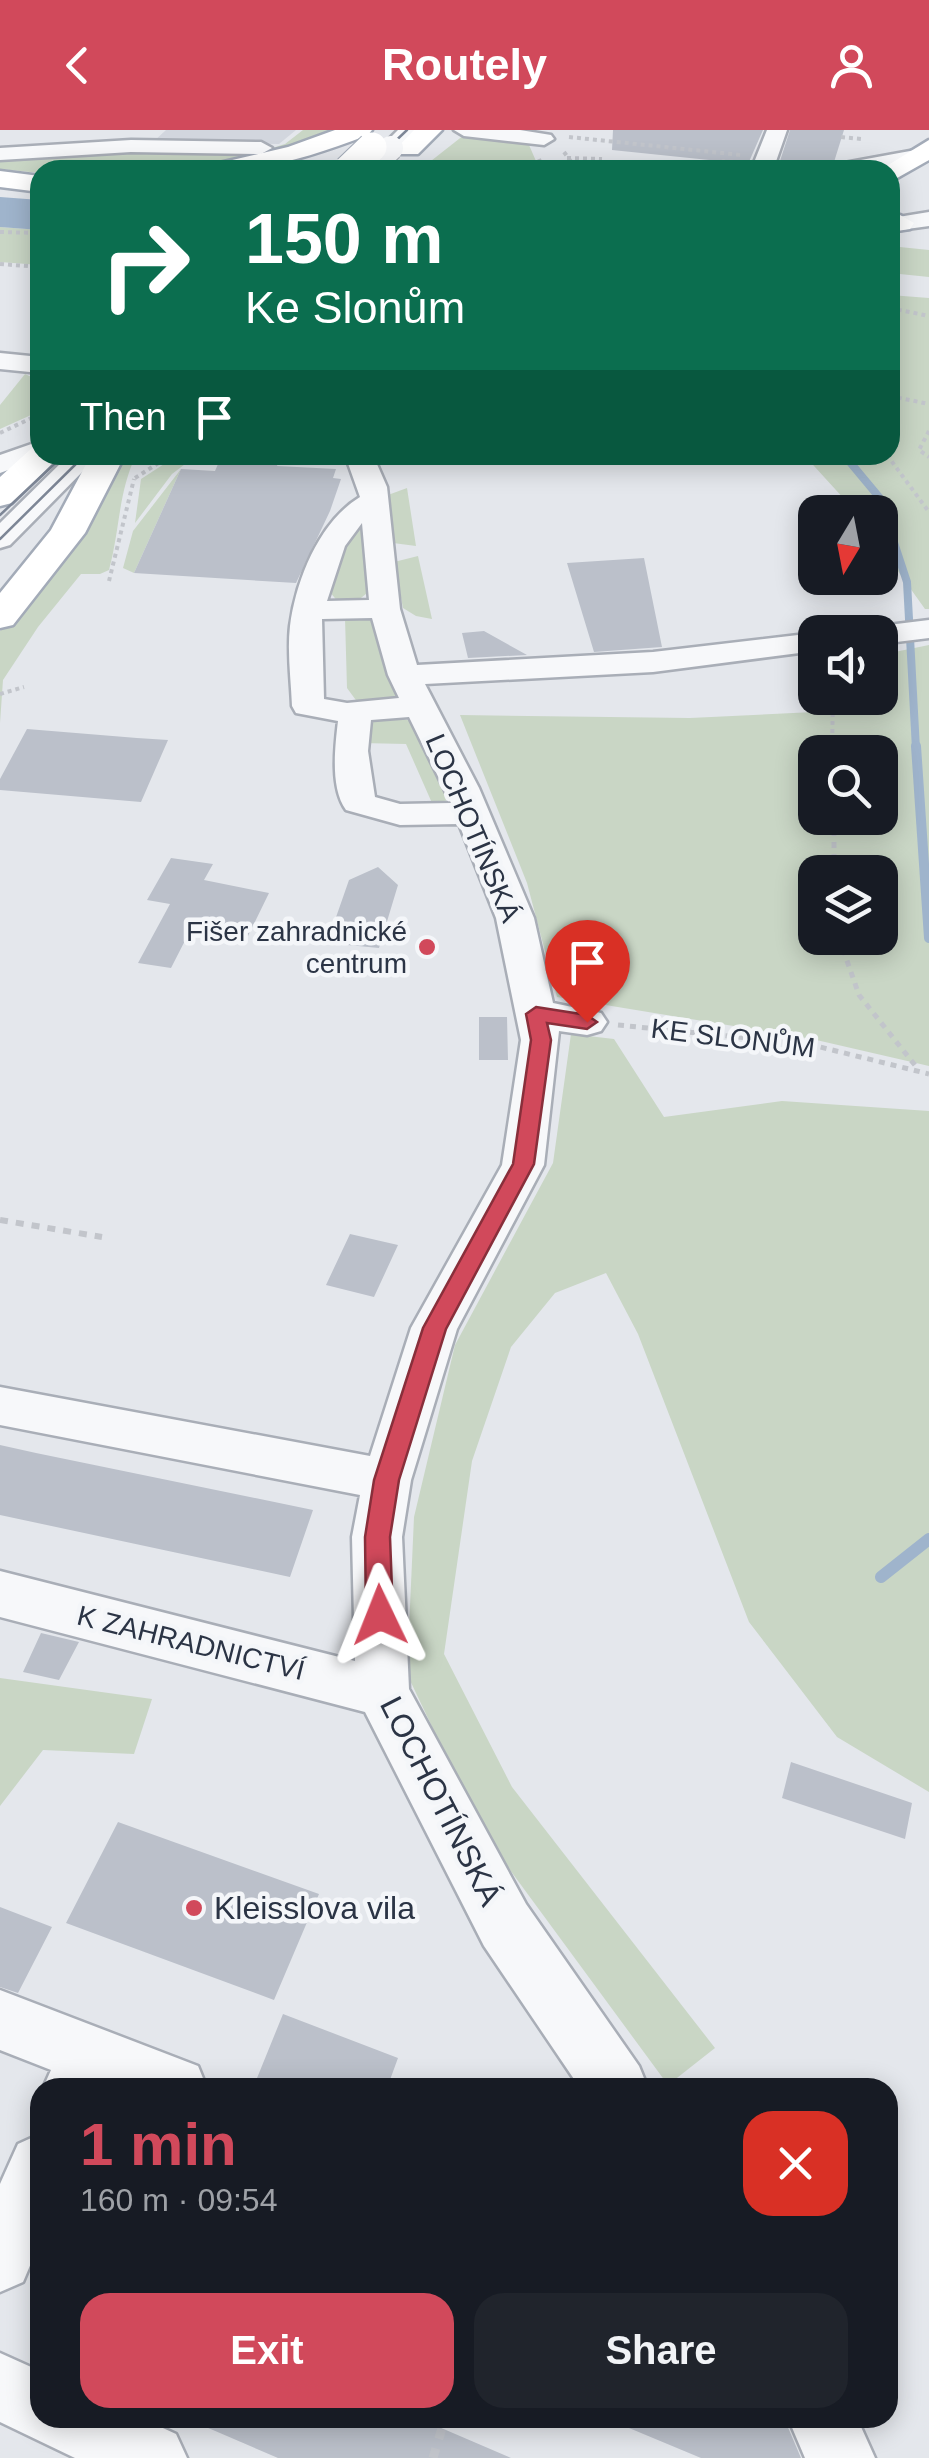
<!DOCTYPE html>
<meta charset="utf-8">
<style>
:root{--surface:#171b24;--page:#20242c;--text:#f1f3f6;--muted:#9ea1a6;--accent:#d1495b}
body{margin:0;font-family:Arial,sans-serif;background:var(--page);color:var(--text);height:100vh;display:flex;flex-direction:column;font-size:38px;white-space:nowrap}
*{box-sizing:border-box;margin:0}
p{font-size:32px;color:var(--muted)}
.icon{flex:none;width:55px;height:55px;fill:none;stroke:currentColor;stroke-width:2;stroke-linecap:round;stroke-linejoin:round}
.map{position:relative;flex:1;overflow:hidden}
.details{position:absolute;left:30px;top:1948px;width:868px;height:350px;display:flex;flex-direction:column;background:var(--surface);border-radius:30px;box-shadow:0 5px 25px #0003}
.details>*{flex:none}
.top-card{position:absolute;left:30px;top:30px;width:870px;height:305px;border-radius:30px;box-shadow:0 5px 25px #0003;background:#0b6e4f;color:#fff;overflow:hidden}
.needle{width:65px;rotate:190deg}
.controls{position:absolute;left:798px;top:365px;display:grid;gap:20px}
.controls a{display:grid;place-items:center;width:100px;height:100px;border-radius:20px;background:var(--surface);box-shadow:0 5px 25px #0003;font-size:50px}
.pin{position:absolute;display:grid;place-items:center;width:85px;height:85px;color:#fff;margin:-102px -42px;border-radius:50% 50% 50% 0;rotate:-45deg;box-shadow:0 0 10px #0007}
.pin .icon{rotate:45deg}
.me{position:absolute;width:110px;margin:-55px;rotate:358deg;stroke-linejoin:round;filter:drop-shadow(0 0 8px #0008)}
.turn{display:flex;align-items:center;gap:35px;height:210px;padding:0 50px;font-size:45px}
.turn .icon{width:130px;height:130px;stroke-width:2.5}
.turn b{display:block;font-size:70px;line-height:85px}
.then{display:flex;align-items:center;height:95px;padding:0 50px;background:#0003;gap:20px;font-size:38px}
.round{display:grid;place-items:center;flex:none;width:105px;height:105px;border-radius:30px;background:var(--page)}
.headline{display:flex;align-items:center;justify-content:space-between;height:170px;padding:0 50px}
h1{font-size:60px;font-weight:700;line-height:75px;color:var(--accent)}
.button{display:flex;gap:20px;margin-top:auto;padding:20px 50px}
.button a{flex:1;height:115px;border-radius:30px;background:var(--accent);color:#fff;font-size:40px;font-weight:700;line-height:115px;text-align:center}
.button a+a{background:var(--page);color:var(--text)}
header{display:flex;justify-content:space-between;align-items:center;height:130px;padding:0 50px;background:var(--accent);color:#fff;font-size:45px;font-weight:700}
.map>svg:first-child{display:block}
</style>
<header><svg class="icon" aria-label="back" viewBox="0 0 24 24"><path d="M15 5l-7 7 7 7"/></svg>Routely<svg class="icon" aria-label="person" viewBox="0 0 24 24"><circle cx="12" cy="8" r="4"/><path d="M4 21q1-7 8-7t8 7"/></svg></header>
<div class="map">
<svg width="929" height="2328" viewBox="0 0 929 2328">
<rect width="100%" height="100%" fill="#e4e7ec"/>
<path fill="#d2d6de" d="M 166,0 L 296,0 L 279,14 L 152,13 Z"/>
<path fill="#c9d6c5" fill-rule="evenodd" d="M 303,0 L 351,0 L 235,34 L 186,40 L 40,43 L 0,39 L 0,29 L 124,20 L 263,21 L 285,14 Z
M 464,5 L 529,15 L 539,38 L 422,38 Z
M 0,97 L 40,100 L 40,135 L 0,132 Z
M 890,116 L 929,120 L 929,147 L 890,143 Z
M 890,165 L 929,168 L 929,479 L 925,479 L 880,416 L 880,382 L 856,382 L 804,325 L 890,325 Z
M 25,244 L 40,251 L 40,281 L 0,299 L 0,275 Z
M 124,325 L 136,325 C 118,363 120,400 109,440 L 100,444 L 81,444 L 38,497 L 3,550 L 0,593 L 0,501 L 40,451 Z
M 178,325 L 197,325 L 172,344 L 135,393 L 141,349 Z
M 181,339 L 134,443 L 123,438 L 133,401 Z
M 407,358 L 416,416 L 393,413 L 388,365 Z
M 356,394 L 363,394 L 371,460 L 352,475 L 339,473 L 329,461 Z
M 418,426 L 432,489 L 416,486 L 403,478 L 394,432 Z
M 357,484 L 379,490 L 398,565 L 392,570 L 358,573 L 347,558 L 345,488 Z
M 929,515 L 929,936 L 812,909 L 557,867 L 527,753 L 460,585 L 690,588 L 855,580 L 855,568 L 880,568 L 880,525 ZM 815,622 L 880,622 L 880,688 L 815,688 ZM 815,742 L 880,742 L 880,808 L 815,808 Z
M 393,587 L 416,592 L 450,670 L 432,673 L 406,614 L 361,613 L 368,592 Z
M 571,904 L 614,909 L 664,987 L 782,971 L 929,981 L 929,1662 L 837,1607 L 749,1492 L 638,1204 L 606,1143 L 555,1163 L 511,1217 L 472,1331 L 444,1524 L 512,1657 L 715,1918 L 668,1955 L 482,1702 L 407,1544 L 414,1387 L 455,1215 L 553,1033 Z
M 0,1548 L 152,1569 L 134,1624 L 43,1620 L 0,1676 Z"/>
<path fill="#9fb4cc" d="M 0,67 L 40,70 L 40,100 L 0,97 Z"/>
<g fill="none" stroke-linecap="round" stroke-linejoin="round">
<path stroke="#9fb4cc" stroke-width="8" d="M 844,325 L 879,367 L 907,452 L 916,619"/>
<path stroke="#9fb4cc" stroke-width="10" d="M 916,616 L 929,808"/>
<path stroke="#9fb4cc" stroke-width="12" d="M 881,1447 L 929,1409"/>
</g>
<path fill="#bbc0ca" d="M 613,0 L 763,0 L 748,34 L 612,20 Z
M 790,0 L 844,0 L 834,32 L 828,35 L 780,31 Z
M 222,325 L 281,325 L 277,336 L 336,339 L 333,348 L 341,349 L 330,381 L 296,453 L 134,443 L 181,339 L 215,341 Z
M 644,428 L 662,517 L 594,522 L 567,433 Z
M 484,501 L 527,525 L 468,528 L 462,503 Z
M 27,599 L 137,608 L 168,610 L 141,672 L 0,660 L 0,649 Z
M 171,728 L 213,734 L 204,750 L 269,763 L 248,806 L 192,797 L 171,838 L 138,833 L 170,774 L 147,770 Z
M 378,737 L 398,755 L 379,818 L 327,813 L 349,750 Z
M 479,887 L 507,887 L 508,930 L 479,930 Z
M 350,1104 L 398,1115 L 374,1167 L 326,1155 Z
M 0,1315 L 36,1323 L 313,1380 L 290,1447 L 0,1385 Z
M 41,1503 L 79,1512 L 59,1550 L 23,1542 Z
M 791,1632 L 912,1673 L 905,1709 L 782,1668 Z
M 118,1692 L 319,1764 L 274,1870 L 66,1793 Z
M 0,1777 L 52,1797 L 18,1863 L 0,1857 Z
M 283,1884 L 398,1928 L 387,1958 L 253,1958 Z
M 185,2288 L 418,2288 L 511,2328 L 278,2328 Z
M 605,2288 L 784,2288 L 801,2328 L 701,2328 Z"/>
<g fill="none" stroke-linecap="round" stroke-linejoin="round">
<g stroke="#a9aeb7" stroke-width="5">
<path id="minor" d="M 398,0 L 420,0 L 398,22 L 384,22 L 380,18 Z
M 454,0 L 520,0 L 551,5 L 554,9 L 544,15 L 464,6 Z
M 767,0 L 787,0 L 773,40 L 751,40 Z
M 131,10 L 261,12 L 272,18 L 261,24 L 131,22 L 0,30 L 0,18 Z
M 921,19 L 929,21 L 929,30 L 874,40 L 828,40 L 839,34 Z
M 929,82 L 929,96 L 900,100 L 890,95 L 892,88 Z
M 0,223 L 40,227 L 40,243 L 0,239 Z
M 40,311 L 40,325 L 49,325 L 0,343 L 0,325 Z
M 69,325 L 99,325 L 10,415 L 0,418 L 0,393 Z
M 345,325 L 373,325 L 387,357 L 400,479 L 417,535 L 653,522 L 815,503 L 815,521 L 653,542 L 425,554 L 479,658 L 534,788 L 553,873 L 601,883 L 607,892 L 601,901 L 587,905 L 559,901 L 544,1035 L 457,1199 L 411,1350 L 402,1407 L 409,1559 L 526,1774 L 639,1936 L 648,1958 L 580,1958 L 484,1816 L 365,1582 L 0,1487 L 0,1441 L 355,1531 L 352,1407 L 360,1365 L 0,1295 L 0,1257 L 370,1326 L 411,1198 L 502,1035 L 521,910 L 496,788 L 459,694 L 400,695 L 346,680 C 330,658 335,617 338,591 L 296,583 L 292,576 C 291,550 287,522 290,496 C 296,450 319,392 360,367 ZM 362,393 L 369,470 L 327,471 L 345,416 ZM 372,488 L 388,545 L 399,568 L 347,573 L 324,569 L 322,489 ZM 409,587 L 451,673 L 400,674 L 375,667 L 368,621 L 371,590 Z
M 929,490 L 929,508 L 880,514 L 880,502 L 866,502 L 880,496 Z
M 0,1860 L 198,1936 L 207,1958 L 43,1958 L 51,1940 L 0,1920 Z
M 40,2004 L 40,2112 L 23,2152 L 0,2162 L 0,2054 L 18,2014 Z
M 0,2223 L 40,2241 L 40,2288 L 141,2288 L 176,2304 L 187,2328 L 75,2328 L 0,2292 Z
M 788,2288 L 857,2288 L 875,2328 L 805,2328 Z"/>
</g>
<g stroke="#a3abb8" stroke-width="5">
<path id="major" d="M 335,0 L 372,0 L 368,5 C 312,26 271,40 211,40 L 215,34 L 288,17 Z
M 414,0 L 442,0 L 418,24 L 400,24 L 396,19 Z
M 929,10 L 929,30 L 890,52 L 890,40 L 880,40 Z
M 0,41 L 40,46 L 40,62 L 0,57 Z
M 900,85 L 914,93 L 910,99 L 890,102 L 890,86 Z
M 40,316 L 40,325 L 61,325 L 12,373 L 0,376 L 0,347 L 32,318 Z
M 91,325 L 125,325 L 85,403 L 13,495 L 0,498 L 0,463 L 51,400 Z"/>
</g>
<path stroke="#c2c5cb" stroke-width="4" stroke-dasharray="4 4" stroke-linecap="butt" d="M 569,7 L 741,25
M 841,7 L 861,9
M 564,22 L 575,37 L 609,40
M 567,28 L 602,29
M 539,29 L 542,37 L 557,40
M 433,32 L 477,37
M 719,40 L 723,31 L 737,32
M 0,102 L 40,103
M 0,134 L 40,137
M 890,178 L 929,186
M 890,266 L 929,274
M 929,301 L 919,320 L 929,327
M 0,303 L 40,284
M 887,325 L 929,382
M 135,348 L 171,325
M 109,451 L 134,349
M 0,564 L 24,557
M 832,619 L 833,568"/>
<path stroke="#c2c5cb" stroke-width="5" stroke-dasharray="6 6" stroke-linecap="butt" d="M 832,622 L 832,616
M 834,688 L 834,742
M 839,808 L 859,865 L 918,939
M 618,895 L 808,914 L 929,944"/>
<path stroke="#c2c5cb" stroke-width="6" stroke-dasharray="8 8" stroke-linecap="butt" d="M 0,1090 L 102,1107"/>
<path stroke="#c2c5cb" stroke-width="9" stroke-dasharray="10 10" stroke-linecap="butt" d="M 433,2328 L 445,2288"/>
<use href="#minor" fill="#f7f8fa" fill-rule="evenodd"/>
<use href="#major" fill="#fff" fill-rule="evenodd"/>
<path stroke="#7d8696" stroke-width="2.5" d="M 365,40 L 407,0
M 0,385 L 64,325
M 0,409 L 85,325"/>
<g stroke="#a9aeb7" stroke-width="26" stroke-linecap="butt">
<path id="minor-bridge" d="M 368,40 L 391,18"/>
</g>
<g stroke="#a3abb8" stroke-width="31" stroke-linecap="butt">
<path id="major-bridge" d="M 348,40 L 372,17"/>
</g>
<use href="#minor-bridge" stroke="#f7f8fa" stroke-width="24"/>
<use href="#major-bridge" stroke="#fff" stroke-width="29"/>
</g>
<path fill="#d1495b" stroke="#882f3b" stroke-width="2.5" d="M 536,877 L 587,885 L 597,892 L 587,899 L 547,893 L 551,910 L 534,1034 L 446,1199 L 399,1350 L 390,1407 L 393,1485 L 389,1493 L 380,1496 L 370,1493 L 366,1485 L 365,1407 L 374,1350 L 423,1198 L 513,1034 L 531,910 L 526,884 Z"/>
<g fill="#d1495b" stroke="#f4f6f9" stroke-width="4">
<circle cx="427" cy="817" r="10"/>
<circle cx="194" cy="1778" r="10"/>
</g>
<g text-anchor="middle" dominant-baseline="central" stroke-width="9" stroke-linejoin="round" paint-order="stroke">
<g font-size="28" fill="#2b3445" stroke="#f4f6f9">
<text transform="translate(473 698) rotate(67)">LOCHOTÍNSKÁ</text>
<text transform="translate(733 908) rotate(7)">KE SLONŮM</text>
<text transform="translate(191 1513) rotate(14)">K ZAHRADNICTVÍ</text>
</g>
<g font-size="28" fill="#2b3445" stroke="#f4f6f9" text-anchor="end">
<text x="407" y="801">Fišer zahradnické<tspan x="407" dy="32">centrum</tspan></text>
</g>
<g font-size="32" fill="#2b3445" stroke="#f4f6f9">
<text transform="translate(441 1671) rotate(63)">LOCHOTÍNSKÁ</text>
</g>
<g font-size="32" fill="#2b3445" stroke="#f4f6f9" text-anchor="start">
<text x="214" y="1778">Kleisslova vila</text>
</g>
</g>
</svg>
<div class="controls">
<a><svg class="needle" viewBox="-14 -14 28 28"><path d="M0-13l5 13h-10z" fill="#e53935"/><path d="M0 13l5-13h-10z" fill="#9ea1a6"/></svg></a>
<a><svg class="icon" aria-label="sound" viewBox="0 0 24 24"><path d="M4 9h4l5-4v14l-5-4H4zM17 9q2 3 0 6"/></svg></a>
<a><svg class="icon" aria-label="search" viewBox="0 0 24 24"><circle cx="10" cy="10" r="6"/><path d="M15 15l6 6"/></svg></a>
<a><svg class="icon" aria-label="layers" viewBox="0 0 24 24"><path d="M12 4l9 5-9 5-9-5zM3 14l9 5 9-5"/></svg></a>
</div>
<div class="pin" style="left:587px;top:892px;background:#d93025"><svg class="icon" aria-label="arrive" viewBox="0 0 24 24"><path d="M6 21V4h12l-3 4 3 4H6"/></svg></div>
<svg class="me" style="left:380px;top:1485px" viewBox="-20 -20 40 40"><path d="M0-17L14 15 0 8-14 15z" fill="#d1495b" stroke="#fff" stroke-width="4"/></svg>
<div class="top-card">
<div class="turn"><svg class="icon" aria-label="right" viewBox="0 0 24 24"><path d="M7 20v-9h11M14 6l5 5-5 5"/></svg><div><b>150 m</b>Ke Slonům</div></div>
<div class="then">Then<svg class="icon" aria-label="arrive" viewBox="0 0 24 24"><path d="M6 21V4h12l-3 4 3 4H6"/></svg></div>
</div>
<section class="details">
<div class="headline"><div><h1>1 min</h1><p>160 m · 09:54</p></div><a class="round" style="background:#d93025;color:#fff"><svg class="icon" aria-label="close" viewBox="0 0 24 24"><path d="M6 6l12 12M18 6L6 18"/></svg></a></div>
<div class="button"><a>Exit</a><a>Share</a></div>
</section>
</div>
